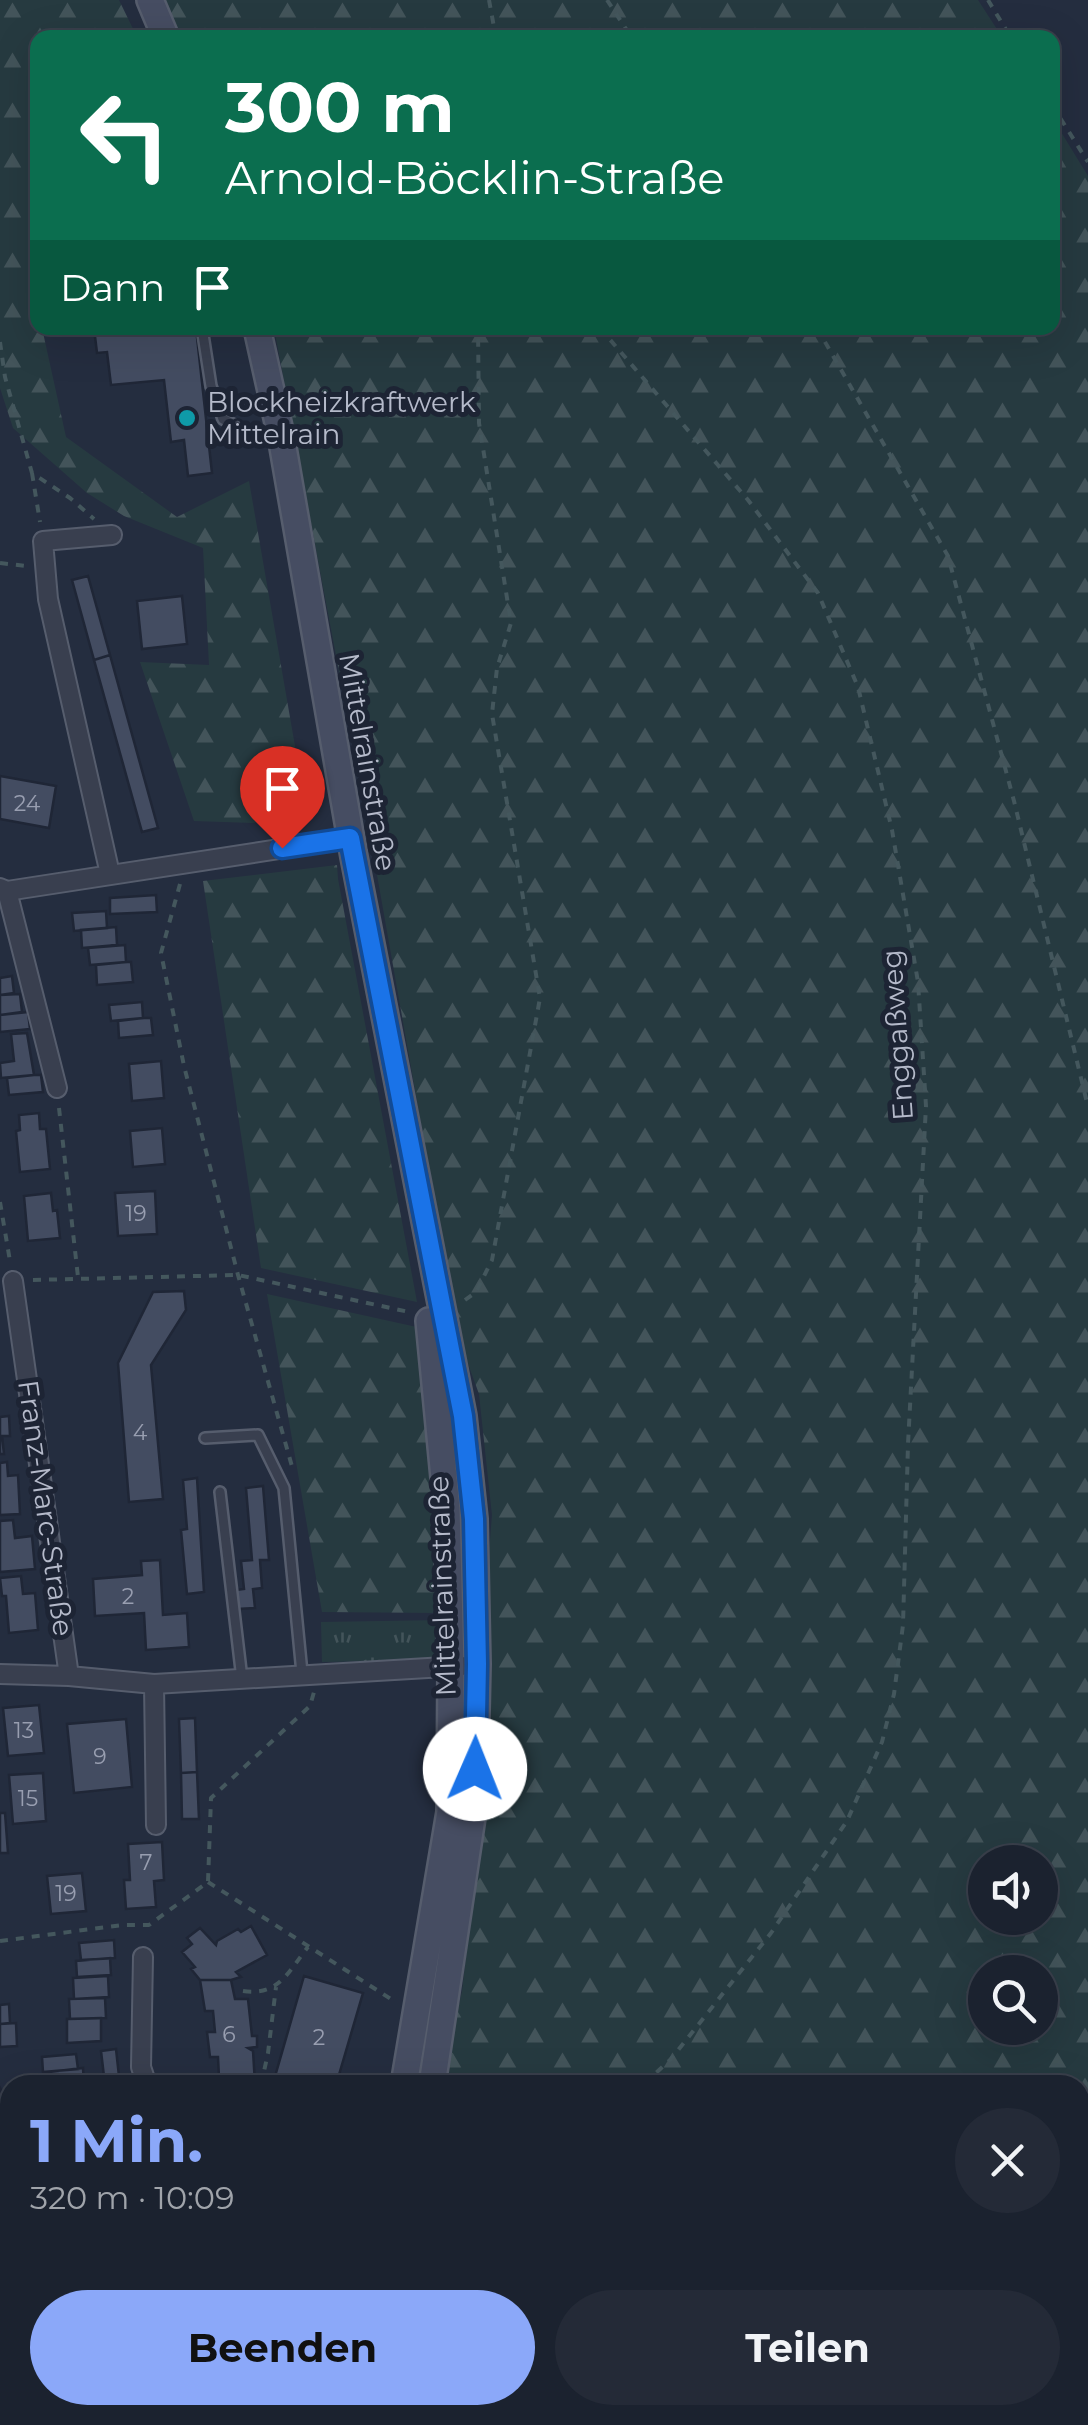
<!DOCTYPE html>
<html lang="de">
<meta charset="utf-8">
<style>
:root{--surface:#1b222f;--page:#242a37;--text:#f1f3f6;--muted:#a0a4aa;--line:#393f4b;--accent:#8ba8f9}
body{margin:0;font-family:Montserrat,sans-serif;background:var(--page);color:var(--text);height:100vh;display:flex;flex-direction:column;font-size:38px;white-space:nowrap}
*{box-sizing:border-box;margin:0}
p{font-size:32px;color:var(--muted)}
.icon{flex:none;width:55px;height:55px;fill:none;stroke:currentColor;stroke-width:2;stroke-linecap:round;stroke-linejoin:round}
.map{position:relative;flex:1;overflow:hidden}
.side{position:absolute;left:0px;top:2075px;width:1090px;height:350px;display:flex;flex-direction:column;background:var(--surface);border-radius:30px 30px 0 0;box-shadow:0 10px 40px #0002,0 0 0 2px var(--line)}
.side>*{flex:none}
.hud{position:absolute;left:30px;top:30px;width:1030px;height:305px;border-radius:20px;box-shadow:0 10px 40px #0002,0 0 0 2px var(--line);background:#0b6e4f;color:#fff;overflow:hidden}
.fabs{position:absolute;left:968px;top:1845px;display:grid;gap:20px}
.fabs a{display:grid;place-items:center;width:90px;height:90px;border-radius:50%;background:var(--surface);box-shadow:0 10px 40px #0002,0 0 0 2px var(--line);font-size:50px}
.pin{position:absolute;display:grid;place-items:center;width:85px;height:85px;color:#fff;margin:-102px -42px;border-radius:50% 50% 50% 0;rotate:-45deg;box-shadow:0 0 10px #0007}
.pin .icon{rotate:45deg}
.me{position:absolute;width:110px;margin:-55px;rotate:1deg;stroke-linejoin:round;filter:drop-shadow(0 0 8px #0008)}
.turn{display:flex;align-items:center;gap:35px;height:210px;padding:0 30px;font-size:45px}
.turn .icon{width:130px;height:130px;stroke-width:2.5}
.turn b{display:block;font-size:70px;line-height:85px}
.then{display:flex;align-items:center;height:95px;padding:0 30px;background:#0003;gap:20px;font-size:38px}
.round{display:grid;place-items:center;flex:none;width:105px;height:105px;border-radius:52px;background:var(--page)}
.headline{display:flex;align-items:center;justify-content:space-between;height:170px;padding:0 30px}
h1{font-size:60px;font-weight:700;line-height:75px;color:var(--accent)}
.primary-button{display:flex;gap:20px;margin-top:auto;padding:20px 30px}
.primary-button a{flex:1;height:115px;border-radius:60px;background:var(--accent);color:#111;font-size:40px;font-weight:700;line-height:115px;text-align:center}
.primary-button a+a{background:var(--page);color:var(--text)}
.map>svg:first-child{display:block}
</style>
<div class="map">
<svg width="1088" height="2425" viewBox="0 0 1088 2425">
<defs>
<pattern id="grass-tufts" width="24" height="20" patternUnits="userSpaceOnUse" patternTransform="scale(2.5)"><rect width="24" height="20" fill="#263a40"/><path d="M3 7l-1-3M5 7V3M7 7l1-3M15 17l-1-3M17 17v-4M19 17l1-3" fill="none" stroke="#43545a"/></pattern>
<pattern id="forest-firs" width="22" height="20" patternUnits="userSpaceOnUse" patternTransform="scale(2.5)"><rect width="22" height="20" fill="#263a40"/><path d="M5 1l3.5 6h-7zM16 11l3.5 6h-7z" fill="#43545a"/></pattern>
</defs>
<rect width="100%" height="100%" fill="#242d3f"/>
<path fill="url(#grass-tufts)" d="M 444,1620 L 443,1660 L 322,1662 L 321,1622 Z"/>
<path fill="url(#forest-firs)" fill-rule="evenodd" d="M 0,0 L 119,0 L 137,37 L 38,38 L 38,289 L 34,290 L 38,328 L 42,328 L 66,437 L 177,517 L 249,481 L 304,798 L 254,823 L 194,821 L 140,662 L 209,665 L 203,548 L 124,516 L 87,493 L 13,428 L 0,388 Z
M 164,0 L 978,0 L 1002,37 L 182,38 Z
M 1053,119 L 1088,176 L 1088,2129 L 1080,2131 L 1080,2085 L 441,2085 L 462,1991 L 482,1820 L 488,1668 L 488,1567 L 492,1515 L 479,1394 L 459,1339 L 370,835 L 274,328 L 1052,328 ZM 985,1862 L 1040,1862 L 1040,1918 L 985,1918 ZM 985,1972 L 1040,1972 L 1040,2028 L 985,2028 Z
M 337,865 L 338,879 L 417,1302 L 261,1268 L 203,881 Z
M 267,1294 L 421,1328 L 442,1529 L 441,1613 L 322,1612 Z
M 346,2415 L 746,2415 L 739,2425 L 343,2425 Z"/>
<path fill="#434c61" stroke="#1f2636" stroke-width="2.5" d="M 94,328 L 196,328 L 212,473 L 188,476 L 184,440 L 171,442 L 164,380 L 111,385 L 107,352 L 97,353 Z
M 88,576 L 110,655 L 94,660 L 72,580 Z
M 182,596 L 187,644 L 142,649 L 137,601 Z
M 110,655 L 158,828 L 142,832 L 94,660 Z
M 0,776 L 56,786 L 49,828 L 0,819 Z
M 156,895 L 157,912 L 110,914 L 110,898 Z
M 106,911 L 107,928 L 74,931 L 72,913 Z
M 116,927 L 117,945 L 82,948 L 81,930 Z
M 125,945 L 126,962 L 90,965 L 88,948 Z
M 126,962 L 131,962 L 133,982 L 97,985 L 96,965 Z
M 12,976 L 14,993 L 0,995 L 0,978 Z
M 20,994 L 22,1012 L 0,1015 L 0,995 Z
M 142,1002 L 143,1018 L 111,1021 L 109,1005 Z
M 28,1012 L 30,1029 L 0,1032 L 0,1015 Z
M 143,1018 L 151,1018 L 153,1035 L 119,1038 L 118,1021 Z
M 27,1033 L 34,1075 L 1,1078 L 0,1063 L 14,1061 L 11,1034 Z
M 161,1061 L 164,1098 L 132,1101 L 129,1064 Z
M 34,1075 L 41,1075 L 43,1092 L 9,1095 L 7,1078 Z
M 39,1113 L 40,1129 L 46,1129 L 50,1169 L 20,1172 L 16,1131 L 20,1130 L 19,1115 Z
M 162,1128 L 165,1164 L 133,1167 L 130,1131 Z
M 155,1191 L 157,1234 L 118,1236 L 115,1193 Z
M 51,1193 L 53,1211 L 57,1210 L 60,1238 L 28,1241 L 24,1196 Z
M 184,1291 L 186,1310 L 151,1365 L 163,1499 L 129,1502 L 118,1363 L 153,1292 Z
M 9,1416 L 10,1436 L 2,1436 L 4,1454 L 0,1454 L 0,1417 Z
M 7,1462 L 8,1476 L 18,1475 L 20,1514 L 0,1515 L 0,1463 Z
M 197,1478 L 204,1592 L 187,1594 L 181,1530 L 187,1529 L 183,1480 Z
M 263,1486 L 269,1560 L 260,1560 L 262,1588 L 253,1589 L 255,1608 L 237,1609 L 236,1590 L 244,1589 L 241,1561 L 252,1560 L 246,1488 Z
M 13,1520 L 15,1538 L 32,1536 L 35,1569 L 0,1572 L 0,1521 Z
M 160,1560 L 163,1615 L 187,1613 L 189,1647 L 146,1650 L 144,1613 L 95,1616 L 93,1579 L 142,1575 L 141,1561 Z
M 21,1576 L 23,1594 L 35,1593 L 38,1630 L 9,1633 L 6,1596 L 2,1596 L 0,1578 Z
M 39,1705 L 44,1753 L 8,1756 L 3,1708 Z
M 195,1718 L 197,1772 L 181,1773 L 179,1719 Z
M 126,1719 L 132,1787 L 74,1793 L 67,1724 Z
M 197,1772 L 199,1819 L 182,1819 L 181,1773 Z
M 43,1773 L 46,1821 L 13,1824 L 9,1775 Z
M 0,1813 L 5,1813 L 8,1853 L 0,1853 Z
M 162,1842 L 164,1880 L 154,1881 L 156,1907 L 126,1909 L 124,1880 L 130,1880 L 128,1844 Z
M 82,1873 L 86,1911 L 51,1914 L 47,1876 Z
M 251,1926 L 267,1955 L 236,1972 L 241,1977 L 231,1980 L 200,1980 L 191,1969 L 195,1967 L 182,1952 L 192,1944 L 187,1938 L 200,1928 L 216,1945 L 217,1941 L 238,1929 L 241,1932 Z
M 114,1940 L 115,1958 L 81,1960 L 79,1943 Z
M 110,1958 L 111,1975 L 77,1977 L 76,1961 Z
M 108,1976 L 109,1997 L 74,1999 L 73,1978 Z
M 304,1976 L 363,1993 L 336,2085 L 290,2085 L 274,2080 Z
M 200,1980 L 231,1980 L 235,1999 L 248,1999 L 252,2036 L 257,2036 L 257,2047 L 248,2048 L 253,2051 L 255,2084 L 242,2085 L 219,2077 L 218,2057 L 210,2057 L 207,2032 L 215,2032 L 213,2011 L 205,2011 Z
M 105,1998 L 106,2018 L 70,2019 L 69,1999 Z
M 9,2004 L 10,2023 L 0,2024 L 0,2005 Z
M 101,2018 L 101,2041 L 67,2043 L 67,2019 Z
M 16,2023 L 17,2046 L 0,2047 L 0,2024 Z
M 116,2049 L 120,2085 L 105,2085 L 101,2051 Z
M 76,2054 L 78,2069 L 43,2072 L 42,2057 Z
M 83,2068 L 84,2085 L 50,2085 L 49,2072 Z
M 219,2077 L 242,2085 L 206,2085 L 206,2078 Z
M 0,2088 L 10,2105 L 10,2109 L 0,2115 Z
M 3,2226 L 10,2226 L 10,2268 L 7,2268 Z
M 1088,2291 L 1088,2324 L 1080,2315 L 1080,2298 Z
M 1088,2347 L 1088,2371 L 1084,2375 L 1080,2372 L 1080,2349 L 1082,2352 Z
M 1,2408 L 10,2408 L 10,2415 L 30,2415 L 30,2425 L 2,2425 Z
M 61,2415 L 85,2415 L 86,2425 L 62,2425 Z
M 98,2415 L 159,2415 L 160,2425 L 107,2425 L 106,2417 Z
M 853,2415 L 869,2415 L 883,2425 L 846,2425 Z
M 1047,2415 L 1055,2415 L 1063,2421 L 1060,2425 L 1041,2425 Z"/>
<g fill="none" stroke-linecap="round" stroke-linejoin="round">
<g stroke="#565d6d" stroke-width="14">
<path id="lane" d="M 202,328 L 211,386 L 223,419 L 249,433 L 278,436
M 205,1438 L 258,1435 L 284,1488 L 302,1673
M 220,1492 L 242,1679"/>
</g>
<g stroke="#565d6d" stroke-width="22">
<path id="street" d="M 110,874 L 48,599 L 43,541 L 112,535
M 0,888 L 7,891 L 350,838
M 7,891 L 57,1088
M 13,1281 L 69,1676
M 0,1674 L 69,1676 L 154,1684 L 462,1666
M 154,1684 L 156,1825
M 143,1957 L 141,2067 L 147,2085
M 0,2173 L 10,2177
M 1080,2265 L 1088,2261
M 0,2362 L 10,2374
M 918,2425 L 926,2415"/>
</g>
<g stroke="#565d6d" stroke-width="30">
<path id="secondary" d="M 150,0 L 166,38
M 257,328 L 281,436 L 354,857 L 463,1416 L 474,1519 L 477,1664 L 474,1804 L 432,2085
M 404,2085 L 450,1812 L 451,1667 L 447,1509 L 429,1321
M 283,2425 L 290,2415
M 317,2425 L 324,2415"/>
</g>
<path stroke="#44575d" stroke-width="4" stroke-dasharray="8 8" stroke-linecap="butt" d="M 489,0 L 496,38
M 607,0 L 632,38
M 988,0 L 1011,38
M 1052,105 L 1088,162
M 600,328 L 748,500 L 818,593 L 858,687 L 892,830 L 918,982 L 926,1106 L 908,1444 L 903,1625 L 894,1694 L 882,1742 L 847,1821 L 771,1933 L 671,2059 L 643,2085
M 817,328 L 948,556 L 1014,801 L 1088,1107
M 0,342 L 5,377 L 32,473 L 70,498 L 94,519
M 32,473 L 40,522
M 0,563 L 26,566
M 180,884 L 161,953 L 184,1066 L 238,1275 L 293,1470
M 59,1108 L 78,1277
M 0,1202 L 10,1261
M 33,1280 L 238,1275 L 409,1312
M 465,1300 L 476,1292 L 492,1260 L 540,998 L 492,714 L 497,668 L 511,623 L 479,423 L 478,328
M 208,1882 L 394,2001
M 0,1941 L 122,1925 L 149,1925 L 208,1882 L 211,1798 L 310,1706 L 314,1692
M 243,1991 C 279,1996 288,1972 308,1947
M 261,2085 L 268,2053 L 276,1987
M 170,2415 L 175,2425
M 229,2425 L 241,2415"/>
<use href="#lane" stroke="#393f4f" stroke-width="9"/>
<use href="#street" stroke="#393f4f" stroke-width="18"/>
<use href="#secondary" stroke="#464d62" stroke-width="25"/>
</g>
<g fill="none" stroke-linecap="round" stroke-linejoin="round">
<g stroke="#114b97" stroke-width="25">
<path id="route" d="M 282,848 L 350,838 L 463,1416 L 474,1519 L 477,1664 L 475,1769"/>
</g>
<use href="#route" stroke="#1a73e8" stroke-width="18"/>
</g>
<circle fill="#0f9aa8" stroke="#1d2434" stroke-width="4" cx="187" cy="418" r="10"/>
<g text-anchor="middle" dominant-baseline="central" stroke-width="10" stroke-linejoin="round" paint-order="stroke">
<g font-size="22" fill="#989eb0">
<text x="27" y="803">24</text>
<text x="136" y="1213">19</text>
<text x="140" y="1432">4</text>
<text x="128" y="1596">2</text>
<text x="24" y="1730">13</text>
<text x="100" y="1756">9</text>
<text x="28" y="1798">15</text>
<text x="146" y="1862">7</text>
<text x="66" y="1893">19</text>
<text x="229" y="2034">6</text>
<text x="319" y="2037">2</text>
</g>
<g font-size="28" fill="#b5baca" stroke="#1d2434" text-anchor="start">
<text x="207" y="402">Blockheizkraftwerk<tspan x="207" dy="32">Mittelrain</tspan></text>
</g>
<g font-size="28" fill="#b5baca" stroke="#1d2434">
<text transform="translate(368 762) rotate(80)">Mittelrainstraße</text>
<text transform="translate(897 1035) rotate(-94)">Enggaßweg</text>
<text transform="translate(46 1508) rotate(82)">Franz-Marc-Straße</text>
<text transform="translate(442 1586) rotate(-92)">Mittelrainstraße</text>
</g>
</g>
</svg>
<div class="fabs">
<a><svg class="icon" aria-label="sound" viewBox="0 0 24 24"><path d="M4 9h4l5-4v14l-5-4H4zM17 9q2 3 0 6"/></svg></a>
<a><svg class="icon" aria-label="search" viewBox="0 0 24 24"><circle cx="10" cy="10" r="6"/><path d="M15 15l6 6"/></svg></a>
</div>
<div class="pin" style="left:282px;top:848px;background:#d93025"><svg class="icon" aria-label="arrive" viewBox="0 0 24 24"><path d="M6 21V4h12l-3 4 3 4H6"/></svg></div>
<svg class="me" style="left:475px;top:1769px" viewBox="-20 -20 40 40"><circle r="19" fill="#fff"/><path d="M0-13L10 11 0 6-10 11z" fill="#1a73e8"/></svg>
<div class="hud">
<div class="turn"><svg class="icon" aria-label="left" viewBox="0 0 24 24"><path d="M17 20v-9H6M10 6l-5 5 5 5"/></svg><div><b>300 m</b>Arnold-Böcklin-Straße</div></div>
<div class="then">Dann<svg class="icon" aria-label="arrive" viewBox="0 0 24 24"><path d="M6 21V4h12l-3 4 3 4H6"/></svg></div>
</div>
<section class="side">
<div class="headline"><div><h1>1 Min.</h1><p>320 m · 10:09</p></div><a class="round"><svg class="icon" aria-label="close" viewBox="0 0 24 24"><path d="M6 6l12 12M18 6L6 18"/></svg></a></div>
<div class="primary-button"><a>Beenden</a><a>Teilen</a></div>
</section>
</div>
